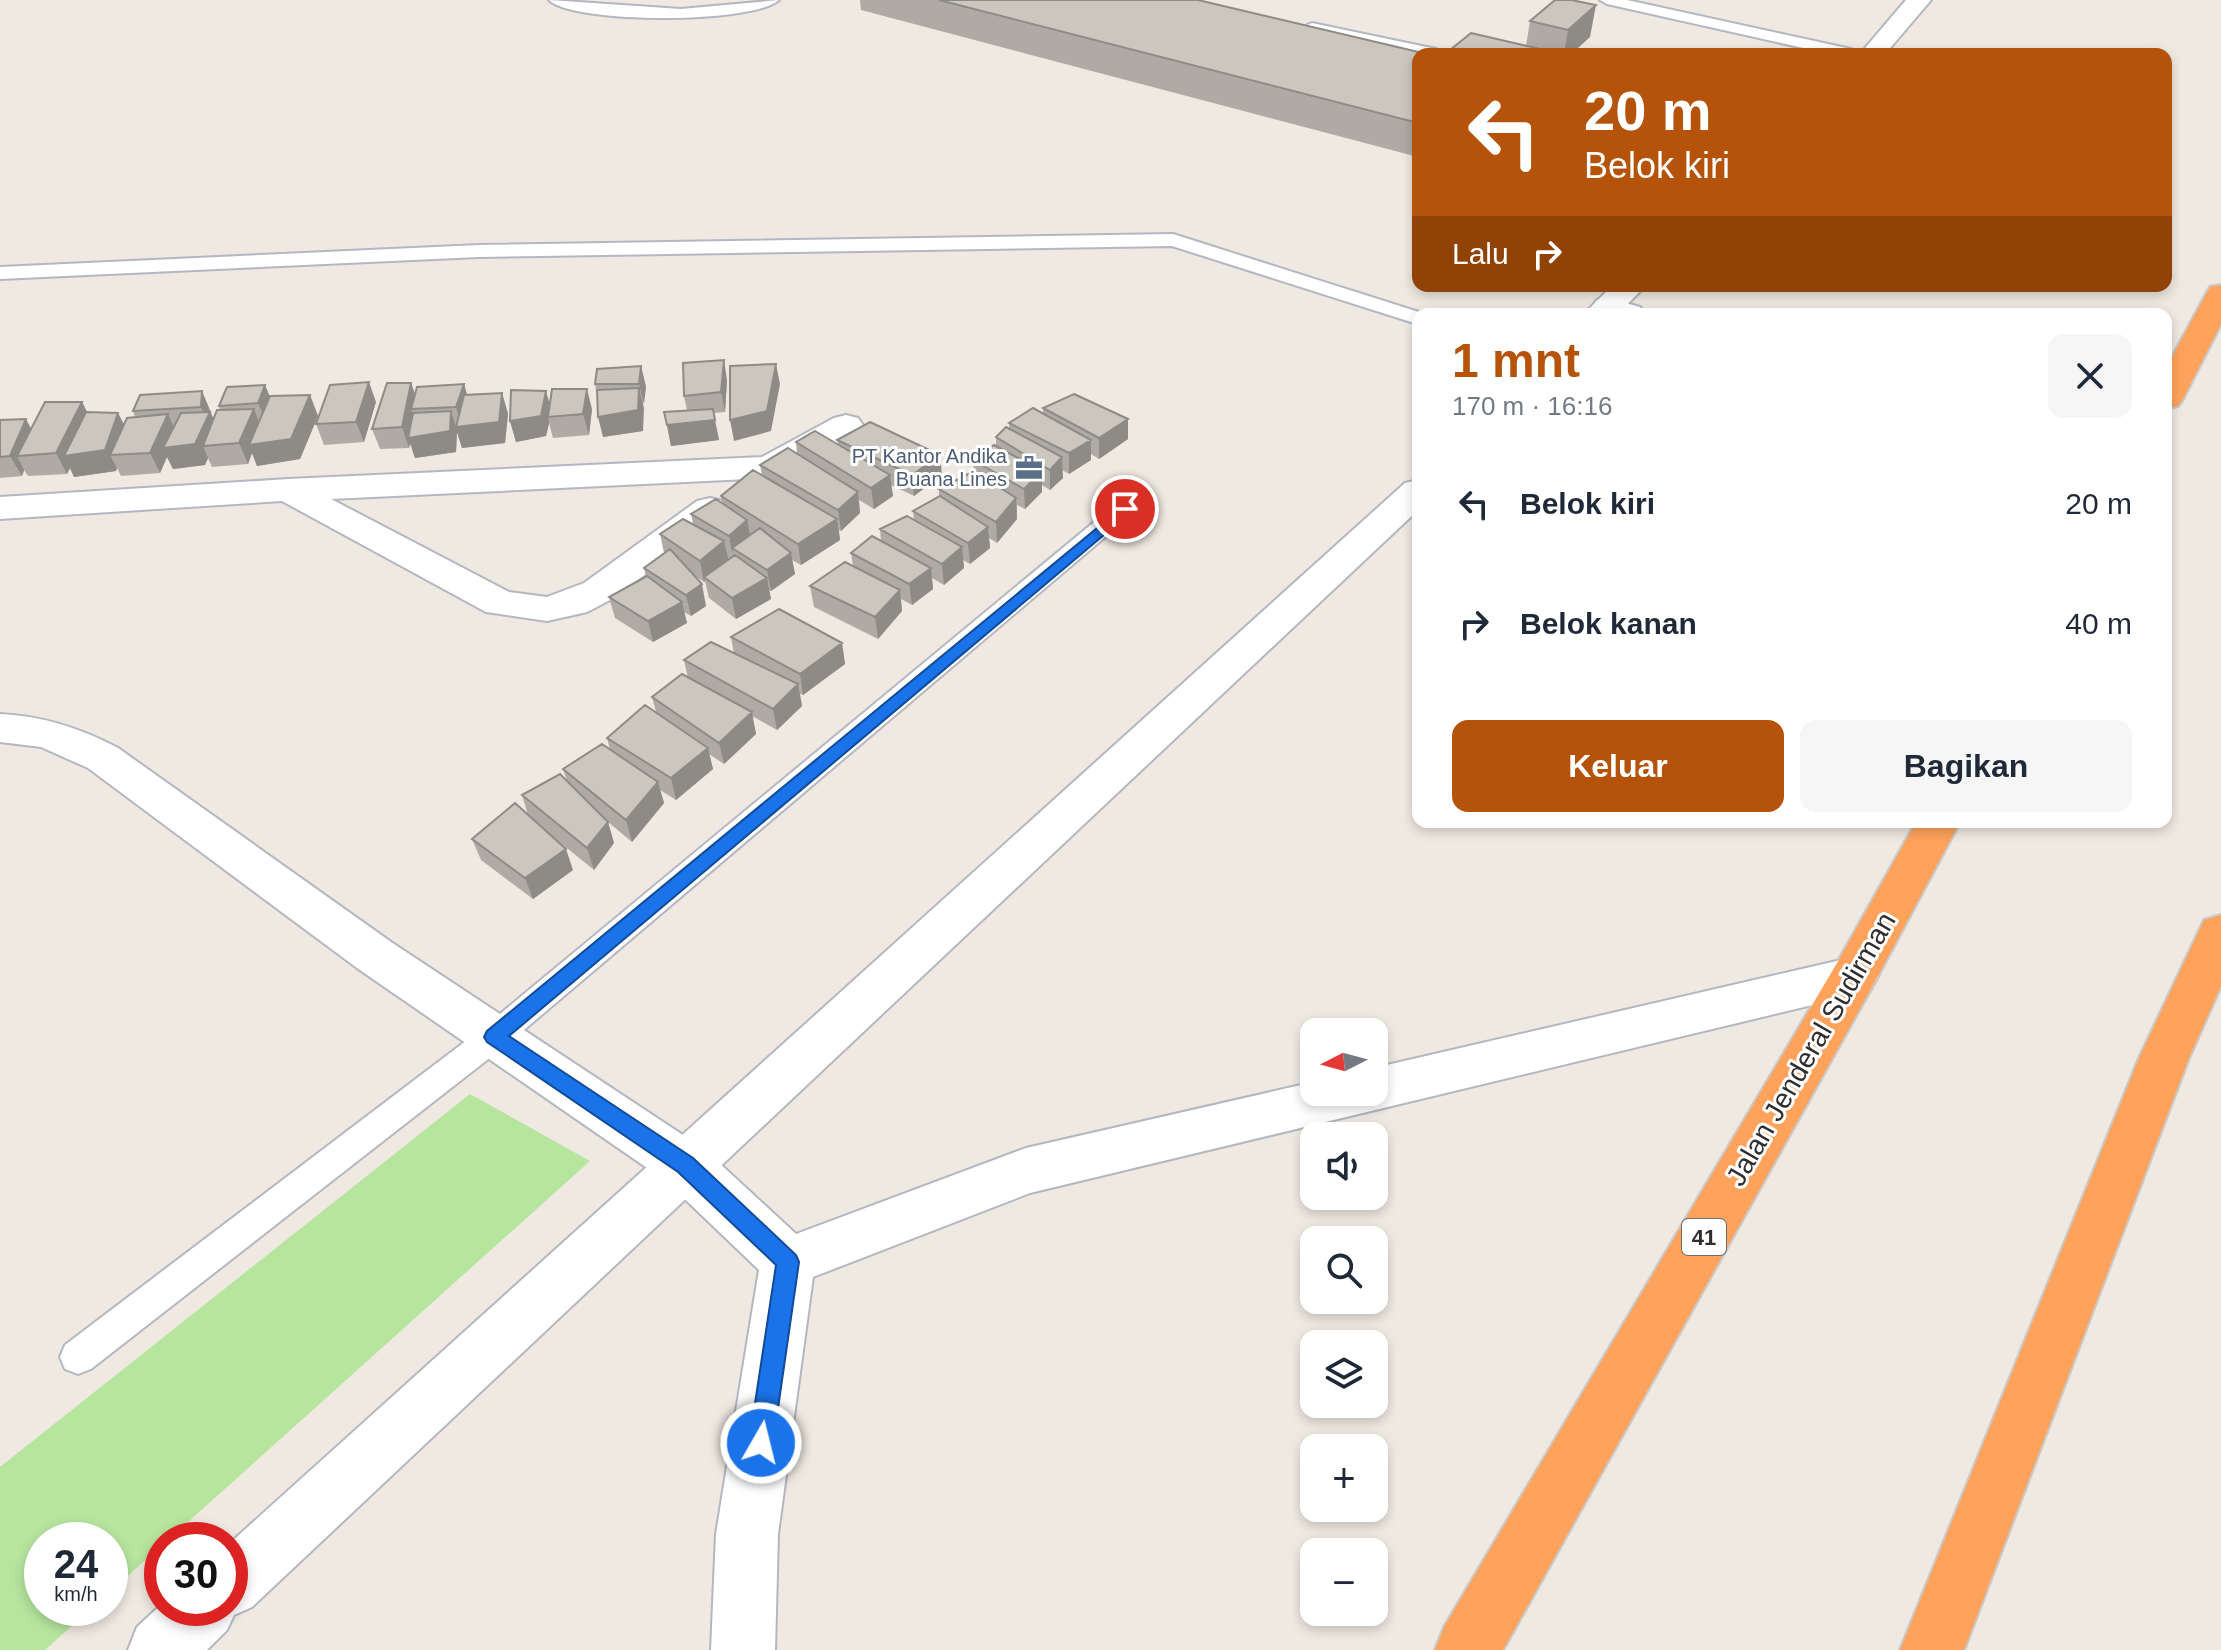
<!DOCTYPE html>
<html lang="id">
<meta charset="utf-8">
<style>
:root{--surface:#fff;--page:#f6f6f7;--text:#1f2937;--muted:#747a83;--accent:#b45309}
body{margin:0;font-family:Helvetica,sans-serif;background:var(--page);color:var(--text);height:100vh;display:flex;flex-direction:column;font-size:30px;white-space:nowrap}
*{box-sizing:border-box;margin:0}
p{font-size:26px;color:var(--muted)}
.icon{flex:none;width:44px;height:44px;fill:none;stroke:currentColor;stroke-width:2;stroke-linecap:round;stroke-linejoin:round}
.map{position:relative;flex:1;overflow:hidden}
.panel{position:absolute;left:1412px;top:308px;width:760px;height:520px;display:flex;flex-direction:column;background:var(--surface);border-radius:16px;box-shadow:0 4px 12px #0003}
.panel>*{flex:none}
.hud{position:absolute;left:1412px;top:48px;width:760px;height:244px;border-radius:16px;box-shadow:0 4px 12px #0003;background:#b45309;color:#fff;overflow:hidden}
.needle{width:52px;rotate:264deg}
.tools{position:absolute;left:1300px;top:1018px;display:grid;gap:16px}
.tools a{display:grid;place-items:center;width:88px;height:88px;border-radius:16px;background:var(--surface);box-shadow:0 4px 12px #0003;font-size:40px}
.speed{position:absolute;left:24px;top:1522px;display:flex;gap:16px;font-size:40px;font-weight:700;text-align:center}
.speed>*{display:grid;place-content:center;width:104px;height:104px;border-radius:50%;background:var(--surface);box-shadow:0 4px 12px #0003;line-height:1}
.speed small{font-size:20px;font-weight:400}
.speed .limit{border:12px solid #d22;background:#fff;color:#111}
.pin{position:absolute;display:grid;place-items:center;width:68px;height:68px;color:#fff;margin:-34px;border:4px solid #fff;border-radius:50%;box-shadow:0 2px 8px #0007}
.me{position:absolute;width:88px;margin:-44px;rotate:8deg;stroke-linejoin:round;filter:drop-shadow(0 0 6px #0008)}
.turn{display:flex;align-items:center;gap:28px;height:168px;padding:0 40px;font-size:36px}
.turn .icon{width:104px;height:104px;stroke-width:2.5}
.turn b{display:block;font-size:56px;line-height:68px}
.then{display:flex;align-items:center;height:76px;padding:0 40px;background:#0003;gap:16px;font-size:30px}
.round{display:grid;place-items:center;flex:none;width:84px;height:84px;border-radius:16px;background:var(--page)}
.headline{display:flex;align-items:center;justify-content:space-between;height:136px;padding:0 40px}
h1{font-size:48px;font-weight:700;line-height:60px;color:var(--accent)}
.button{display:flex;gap:16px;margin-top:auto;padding:16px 40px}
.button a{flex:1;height:92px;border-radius:16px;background:var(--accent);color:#fff;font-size:32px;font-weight:700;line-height:92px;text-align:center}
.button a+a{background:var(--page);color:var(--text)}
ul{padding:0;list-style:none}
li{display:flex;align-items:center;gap:24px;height:120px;padding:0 40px}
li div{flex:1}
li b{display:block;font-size:30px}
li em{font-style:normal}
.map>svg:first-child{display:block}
</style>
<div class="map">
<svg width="2221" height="1650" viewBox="0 0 2221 1650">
<rect width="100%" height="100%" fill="#efe9e1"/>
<path fill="#b6e59e" d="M 470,1094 L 590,1161 L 168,1540 L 162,1540 L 162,1545 L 110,1592 L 110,1540 L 42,1540 L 42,1608 L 92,1608 L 45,1650 L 0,1650 L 0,1467 Z"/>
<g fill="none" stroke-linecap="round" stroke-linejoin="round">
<g stroke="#b4b7c1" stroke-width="4">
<path id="lane" d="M 549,0 L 681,9 L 779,0 C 753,24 573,24 549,0 Z
M 1600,0 L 1627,0 L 1851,49 L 1859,54 L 1830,54 L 1607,4 Z
M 1312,23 L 1436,49 L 1444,54 L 1418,55 L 1307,31 L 1307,25 Z
M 1173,234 L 1425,314 L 1418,314 L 1418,324 L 1411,322 L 1172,246 L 479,257 L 0,279 L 0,267 L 479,245 Z
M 1142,487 L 1150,489 L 1153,494 L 1150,499 L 505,1046 L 91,1369 L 78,1374 L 65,1369 L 60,1357 L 65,1345 L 483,1028 L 1134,489 Z"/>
</g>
<g stroke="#b4b7c1" stroke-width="4">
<path id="street" d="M 1608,298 L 1640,307 L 1645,314 L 1597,314 L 1592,307 L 1597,300 Z
M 846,415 L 858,418 L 863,425 L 858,432 L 785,472 L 769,478 L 331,499 L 509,592 L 547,597 L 584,583 L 697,501 L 710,498 L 723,501 L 728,509 L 723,517 L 612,599 L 587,612 L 547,621 L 486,612 L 282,501 L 0,519 L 0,497 L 288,479 L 762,457 L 834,418 Z
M 0,714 C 43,716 80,728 118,748 L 391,942 L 704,1149 L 796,1234 L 1026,1148 L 1314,1082 L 1314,1092 L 1374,1092 L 1374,1068 L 1854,957 L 1871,963 L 1878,976 L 1871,989 L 1854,995 L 1030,1193 L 813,1277 L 778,1534 L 775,1650 L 711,1650 L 716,1534 L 759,1270 L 666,1181 L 357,968 L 88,768 L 41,747 L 0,742 Z"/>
</g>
<g stroke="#b4b7c1" stroke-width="4">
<path id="secondary" d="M 1906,0 L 1931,0 L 1885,54 L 1860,54 Z
M 1612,286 L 1645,286 L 1618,314 L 1584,314 Z
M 1418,480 L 1418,510 L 252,1607 L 234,1615 L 227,1630 L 207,1650 L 128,1650 L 137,1627 L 162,1604 L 162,1608 L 230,1608 L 230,1543 L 1405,483 Z"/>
</g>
<g stroke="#c9c9c9" stroke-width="4">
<path id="highway" d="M 2221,285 L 2221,324 L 2183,399 L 2178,406 L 2166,409 L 2166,368 L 2206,294 L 2210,287 Z
M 1916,822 L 1960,822 L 1871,989 L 1503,1650 L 1435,1650 L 1444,1627 L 1837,963 Z
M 2221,915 L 2221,986 L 2189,1058 L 1964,1650 L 1900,1650 L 2139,1058 L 2204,920 Z"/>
</g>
<use href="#lane" fill="#fff" fill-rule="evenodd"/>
<use href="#street" fill="#fff" fill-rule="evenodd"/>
<use href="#secondary" fill="#fff" fill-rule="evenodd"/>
<use href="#highway" fill="#ffa35c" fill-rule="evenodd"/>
</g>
<path fill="#afaba4" d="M 860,0 L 1198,0 L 1418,54 L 1418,157 L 861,10 Z
M 1555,0 L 1590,37 L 1571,54 L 1445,54 L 1526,46 L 1530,21 Z
M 641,366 L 646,387 L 643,404 L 643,431 L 603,437 L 595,384 Z
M 727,380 L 725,412 L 713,413 L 719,440 L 671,446 L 667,425 L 687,410 L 684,396 Z
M 411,383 L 415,395 L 464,384 L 467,395 L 502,393 L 508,414 L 505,443 L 462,448 L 457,432 L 456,452 L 415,458 L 410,443 L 409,448 L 380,449 L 372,429 Z
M 265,385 L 270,397 L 310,395 L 318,416 L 300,459 L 257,466 L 252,453 L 248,464 L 212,467 L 208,458 L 205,465 L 173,469 L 167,457 L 160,473 L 121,476 L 117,468 L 116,471 L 74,477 L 70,468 L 67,474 L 28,476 L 24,470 L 22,476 L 0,478 L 0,420 L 31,429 L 82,402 L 87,412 L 118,413 L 124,424 L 135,417 L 133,411 L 202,391 L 213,419 L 220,410 L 219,406 Z
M 376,402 L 364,442 L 324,445 L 316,424 Z
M 550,404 L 592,409 L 589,435 L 553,438 L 549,423 L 546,436 L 516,442 L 510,421 Z
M 1043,408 L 1128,419 L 1128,439 L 1099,459 L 1091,454 L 1091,460 L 1069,474 L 1062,470 L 1063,478 L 1050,490 L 1042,485 L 1042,492 L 1025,509 L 1017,505 L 1017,519 L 997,543 L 989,538 L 990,548 L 970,564 L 963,560 L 964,568 L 944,585 L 932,578 L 933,589 L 912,605 L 901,599 L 902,611 L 878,639 L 814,607 L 810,586 L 853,566 L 851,553 L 881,541 L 880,529 L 914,520 L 913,511 L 939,497 L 939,489 L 974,471 L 973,460 L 996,446 L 996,437 L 1009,429 L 1009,423 L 1043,413 Z
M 837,440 L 942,475 L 914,496 L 891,485 L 893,496 L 874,509 L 859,500 L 860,513 L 841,531 L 839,530 L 840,540 L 801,565 L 792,560 L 795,574 L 771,591 L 769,590 L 771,599 L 736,619 L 709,598 L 705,581 L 704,582 L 691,573 L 706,606 L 691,616 L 684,612 L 687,623 L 653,642 L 615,618 L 609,597 L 646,577 L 644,568 L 664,553 L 660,534 L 693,524 L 691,514 L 722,504 L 721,496 L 762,475 L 760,465 L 797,454 L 796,442 L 838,444 Z
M 731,637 L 842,643 L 845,664 L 803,695 L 800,694 L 802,706 L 777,730 L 752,716 L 756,734 L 724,764 L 709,754 L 713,769 L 676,800 L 660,790 L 664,803 L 632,842 L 608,822 L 614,843 L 594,870 L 546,831 L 573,870 L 533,899 L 481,860 L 472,839 L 528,815 L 522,795 L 567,781 L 563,769 L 610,750 L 607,738 L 656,712 L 652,697 L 688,678 L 684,660 L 734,654 Z"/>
<path fill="#8e8b86" d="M 1596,5 L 1590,37 L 1571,54 L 1564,54 L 1568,30 Z
M 724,360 L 727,380 L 725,412 L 721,392 Z
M 776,364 L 780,384 L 771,431 L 734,441 L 730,420 Z
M 641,366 L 646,387 L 644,404 L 639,384 Z
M 369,382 L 376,402 L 364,442 L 356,422 Z
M 411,383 L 418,403 L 411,409 L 414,419 L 451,411 L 456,427 L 462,426 L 456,407 L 464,384 L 470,405 L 502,393 L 508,414 L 505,443 L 462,448 L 457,432 L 456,452 L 415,458 L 410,443 L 409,448 L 402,427 Z
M 265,385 L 273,405 L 267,424 L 258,403 Z
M 639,388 L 644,408 L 643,431 L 603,437 L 598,417 Z
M 587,389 L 592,409 L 589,435 L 583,414 Z
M 202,391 L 219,432 L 203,446 L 208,458 L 205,465 L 173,469 L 167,457 L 160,473 L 150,453 L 168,414 L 177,434 L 206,420 L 201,407 Z
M 546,391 L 552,412 L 548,417 L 549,423 L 546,436 L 516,442 L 510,421 Z
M 310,395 L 318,416 L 300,459 L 257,466 L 252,453 L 248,464 L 239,443 L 254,409 L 262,430 Z
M 82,402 L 92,422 L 118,413 L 128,433 L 110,455 L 117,468 L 116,471 L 74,477 L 70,468 L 67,474 L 56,453 Z
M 26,419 L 37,440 L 17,456 L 24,470 L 22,476 L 10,456 Z
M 1128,419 L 1128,439 L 1099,459 L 1099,438 Z
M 715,420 L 719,440 L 671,446 L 667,425 Z
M 1091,440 L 1091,460 L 1069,474 L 1069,453 Z
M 940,455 L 942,475 L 914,496 L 912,475 Z
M 1062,457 L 1063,478 L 1050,490 L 1050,470 Z
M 1042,471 L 1042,492 L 1025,509 L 1024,489 Z
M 890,475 L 893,496 L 874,509 L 871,488 Z
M 858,492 L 860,513 L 841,531 L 838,510 Z
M 1016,498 L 1017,519 L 997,543 L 996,522 Z
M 837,519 L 840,540 L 801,565 L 798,544 Z
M 747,520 L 751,541 L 732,548 L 733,557 L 729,536 Z
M 988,527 L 990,548 L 970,564 L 968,543 Z
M 724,541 L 729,562 L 704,577 L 705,581 L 704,582 L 700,561 Z
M 962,547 L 964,568 L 944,585 L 942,564 Z
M 791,553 L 795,574 L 771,591 L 767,570 Z
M 931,568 L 933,589 L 912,605 L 909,584 Z
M 767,578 L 771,599 L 736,619 L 732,598 Z
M 702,584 L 706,606 L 691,616 L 686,595 Z
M 900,590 L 902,611 L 878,639 L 875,617 Z
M 682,602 L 687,623 L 653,642 L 648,621 Z
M 842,643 L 845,664 L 803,695 L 800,674 Z
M 798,684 L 802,706 L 777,730 L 773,709 Z
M 752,712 L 756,734 L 724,764 L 719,743 Z
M 708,748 L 713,769 L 676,800 L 671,778 Z
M 658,782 L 664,803 L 632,842 L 626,820 Z
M 608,822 L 614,843 L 594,870 L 587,848 Z
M 566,849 L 573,870 L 533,899 L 525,878 Z"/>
<path fill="#cbc7bf" stroke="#8e8b86" stroke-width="2" d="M 939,0 L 1198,0 L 1427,54 L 1418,54 L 1418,123 Z
M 1555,0 L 1571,0 L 1596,5 L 1568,30 L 1530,21 Z
M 1471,33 L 1562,54 L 1445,54 Z
M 724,360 L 721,392 L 684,396 L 683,363 Z
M 776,364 L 767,411 L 730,420 L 730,366 Z
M 641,366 L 639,384 L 595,384 L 597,369 Z
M 369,382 L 356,422 L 316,424 L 330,385 Z
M 387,383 L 411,383 L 402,427 L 372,429 Z
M 464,384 L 456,407 L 411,409 L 417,387 Z
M 265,385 L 258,403 L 219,406 L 227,387 Z
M 639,388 L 638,410 L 598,417 L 597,390 Z
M 552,389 L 587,389 L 583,414 L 548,417 Z
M 511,390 L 546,391 L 541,416 L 510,421 Z
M 202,391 L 201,407 L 133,411 L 140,395 Z
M 502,393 L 499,422 L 456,427 L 464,395 Z
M 1074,394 L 1128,419 L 1099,438 L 1043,408 Z
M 310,395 L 291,439 L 249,445 L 270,396 Z
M 45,402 L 82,402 L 56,453 L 17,456 Z
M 1033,408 L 1091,440 L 1069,453 L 1009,423 Z
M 254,409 L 239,443 L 203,446 L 217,410 Z
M 713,409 L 715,420 L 667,425 L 664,412 Z
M 451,411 L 450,431 L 408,438 L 413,413 Z
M 86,412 L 118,413 L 105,450 L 64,456 Z
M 210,412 L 195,444 L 163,448 L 181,413 Z
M 168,414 L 150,453 L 110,455 L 127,418 Z
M 26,419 L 10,456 L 0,457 L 0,420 Z
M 870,422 L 940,455 L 912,475 L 837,440 Z
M 1006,427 L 1062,457 L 1050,470 L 996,437 Z
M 815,431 L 890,475 L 871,488 L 796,442 Z
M 994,445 L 1042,471 L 1024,489 L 973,460 Z
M 788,448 L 858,492 L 838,510 L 760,465 Z
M 753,470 L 837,519 L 798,544 L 721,496 Z
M 974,471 L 1016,498 L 996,522 L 939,489 Z
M 940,496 L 988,527 L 968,543 L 913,511 Z
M 716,499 L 747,520 L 729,536 L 691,514 Z
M 907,516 L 962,547 L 942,564 L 880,529 Z
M 683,519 L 724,541 L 700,561 L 660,534 Z
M 760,528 L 791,553 L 767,570 L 732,548 Z
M 872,536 L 931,568 L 909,584 L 851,553 Z
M 670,549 L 702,584 L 686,595 L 644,568 Z
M 735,555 L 767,578 L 732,598 L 704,577 Z
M 845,562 L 900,590 L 875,617 L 810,586 Z
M 647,576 L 682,602 L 648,621 L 609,597 Z
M 779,609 L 842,643 L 800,674 L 731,637 Z
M 711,642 L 798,684 L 773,709 L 684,660 Z
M 682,674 L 752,712 L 719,743 L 652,697 Z
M 645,705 L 708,748 L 671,778 L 607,738 Z
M 602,744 L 658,782 L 626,820 L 563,769 Z
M 560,774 L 608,822 L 587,848 L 522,795 Z
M 515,803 L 566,849 L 525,878 L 472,839 Z"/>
<path fill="#1a73e8" stroke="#114b97" stroke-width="2" d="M 1125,505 L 1130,506 L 1130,513 L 509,1036 L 693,1158 L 796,1255 L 799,1262 L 773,1443 L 769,1452 L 761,1455 L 752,1452 L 749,1443 L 776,1265 L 678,1172 L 487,1042 L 484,1037 L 487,1031 Z"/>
<defs>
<g id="office-bare" transform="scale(2.16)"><path d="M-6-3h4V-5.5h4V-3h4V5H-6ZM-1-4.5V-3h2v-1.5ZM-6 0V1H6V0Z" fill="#5c6f8a" stroke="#fff" stroke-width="2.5" paint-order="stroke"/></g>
</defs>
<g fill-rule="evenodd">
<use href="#office-bare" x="1029" y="468"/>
</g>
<g text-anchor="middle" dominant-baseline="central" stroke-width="6" stroke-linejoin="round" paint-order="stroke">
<g font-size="20" fill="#4e5e75" stroke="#fff" text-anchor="end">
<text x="1007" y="456">PT Kantor Andika<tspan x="1007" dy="23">Buana Lines</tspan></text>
</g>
<rect fill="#fff" stroke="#6d6d6d" stroke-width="2" x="1682" y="1219" width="44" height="36" rx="6"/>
<g font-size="22" font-weight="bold" fill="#2e2e2e">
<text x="1704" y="1237">41</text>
</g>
<g font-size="28" fill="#2e2e2e" stroke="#fff">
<text transform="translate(1811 1049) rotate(-60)">Jalan Jenderal Sudirman</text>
</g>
</g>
</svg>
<div class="tools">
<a><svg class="needle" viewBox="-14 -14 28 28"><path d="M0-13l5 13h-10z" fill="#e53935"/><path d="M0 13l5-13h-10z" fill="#747a83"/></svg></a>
<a><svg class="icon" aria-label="sound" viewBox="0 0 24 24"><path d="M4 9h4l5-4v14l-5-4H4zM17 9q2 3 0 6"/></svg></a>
<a><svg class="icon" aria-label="search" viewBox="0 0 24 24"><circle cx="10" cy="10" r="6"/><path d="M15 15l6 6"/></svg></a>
<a><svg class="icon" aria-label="layers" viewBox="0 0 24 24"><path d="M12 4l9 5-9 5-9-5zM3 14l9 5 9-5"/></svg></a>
<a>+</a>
<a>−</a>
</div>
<div class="speed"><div>24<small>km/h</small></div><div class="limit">30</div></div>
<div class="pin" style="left:1125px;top:509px;background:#d93025"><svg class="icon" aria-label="arrive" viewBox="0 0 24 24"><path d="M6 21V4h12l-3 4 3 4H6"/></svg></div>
<svg class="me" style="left:761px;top:1443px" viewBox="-20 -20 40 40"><circle r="17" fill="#1a73e8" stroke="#fff" stroke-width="3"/><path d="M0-11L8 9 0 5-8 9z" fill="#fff"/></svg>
<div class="hud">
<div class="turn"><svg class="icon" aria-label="left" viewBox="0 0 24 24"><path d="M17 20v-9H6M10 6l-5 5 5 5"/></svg><div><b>20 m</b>Belok kiri</div></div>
<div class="then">Lalu<svg class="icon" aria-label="right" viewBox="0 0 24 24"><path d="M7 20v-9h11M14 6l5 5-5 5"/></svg></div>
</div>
<section class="panel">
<div class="headline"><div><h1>1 mnt</h1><p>170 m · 16:16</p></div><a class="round"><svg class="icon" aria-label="close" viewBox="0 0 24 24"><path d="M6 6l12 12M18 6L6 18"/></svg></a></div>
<ul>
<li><svg class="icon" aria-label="left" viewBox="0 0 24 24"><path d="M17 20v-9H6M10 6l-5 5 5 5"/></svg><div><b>Belok kiri</b></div><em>20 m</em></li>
<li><svg class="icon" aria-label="right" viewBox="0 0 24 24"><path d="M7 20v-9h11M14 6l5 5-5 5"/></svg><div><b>Belok kanan</b></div><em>40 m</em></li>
</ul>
<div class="button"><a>Keluar</a><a>Bagikan</a></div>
</section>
</div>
